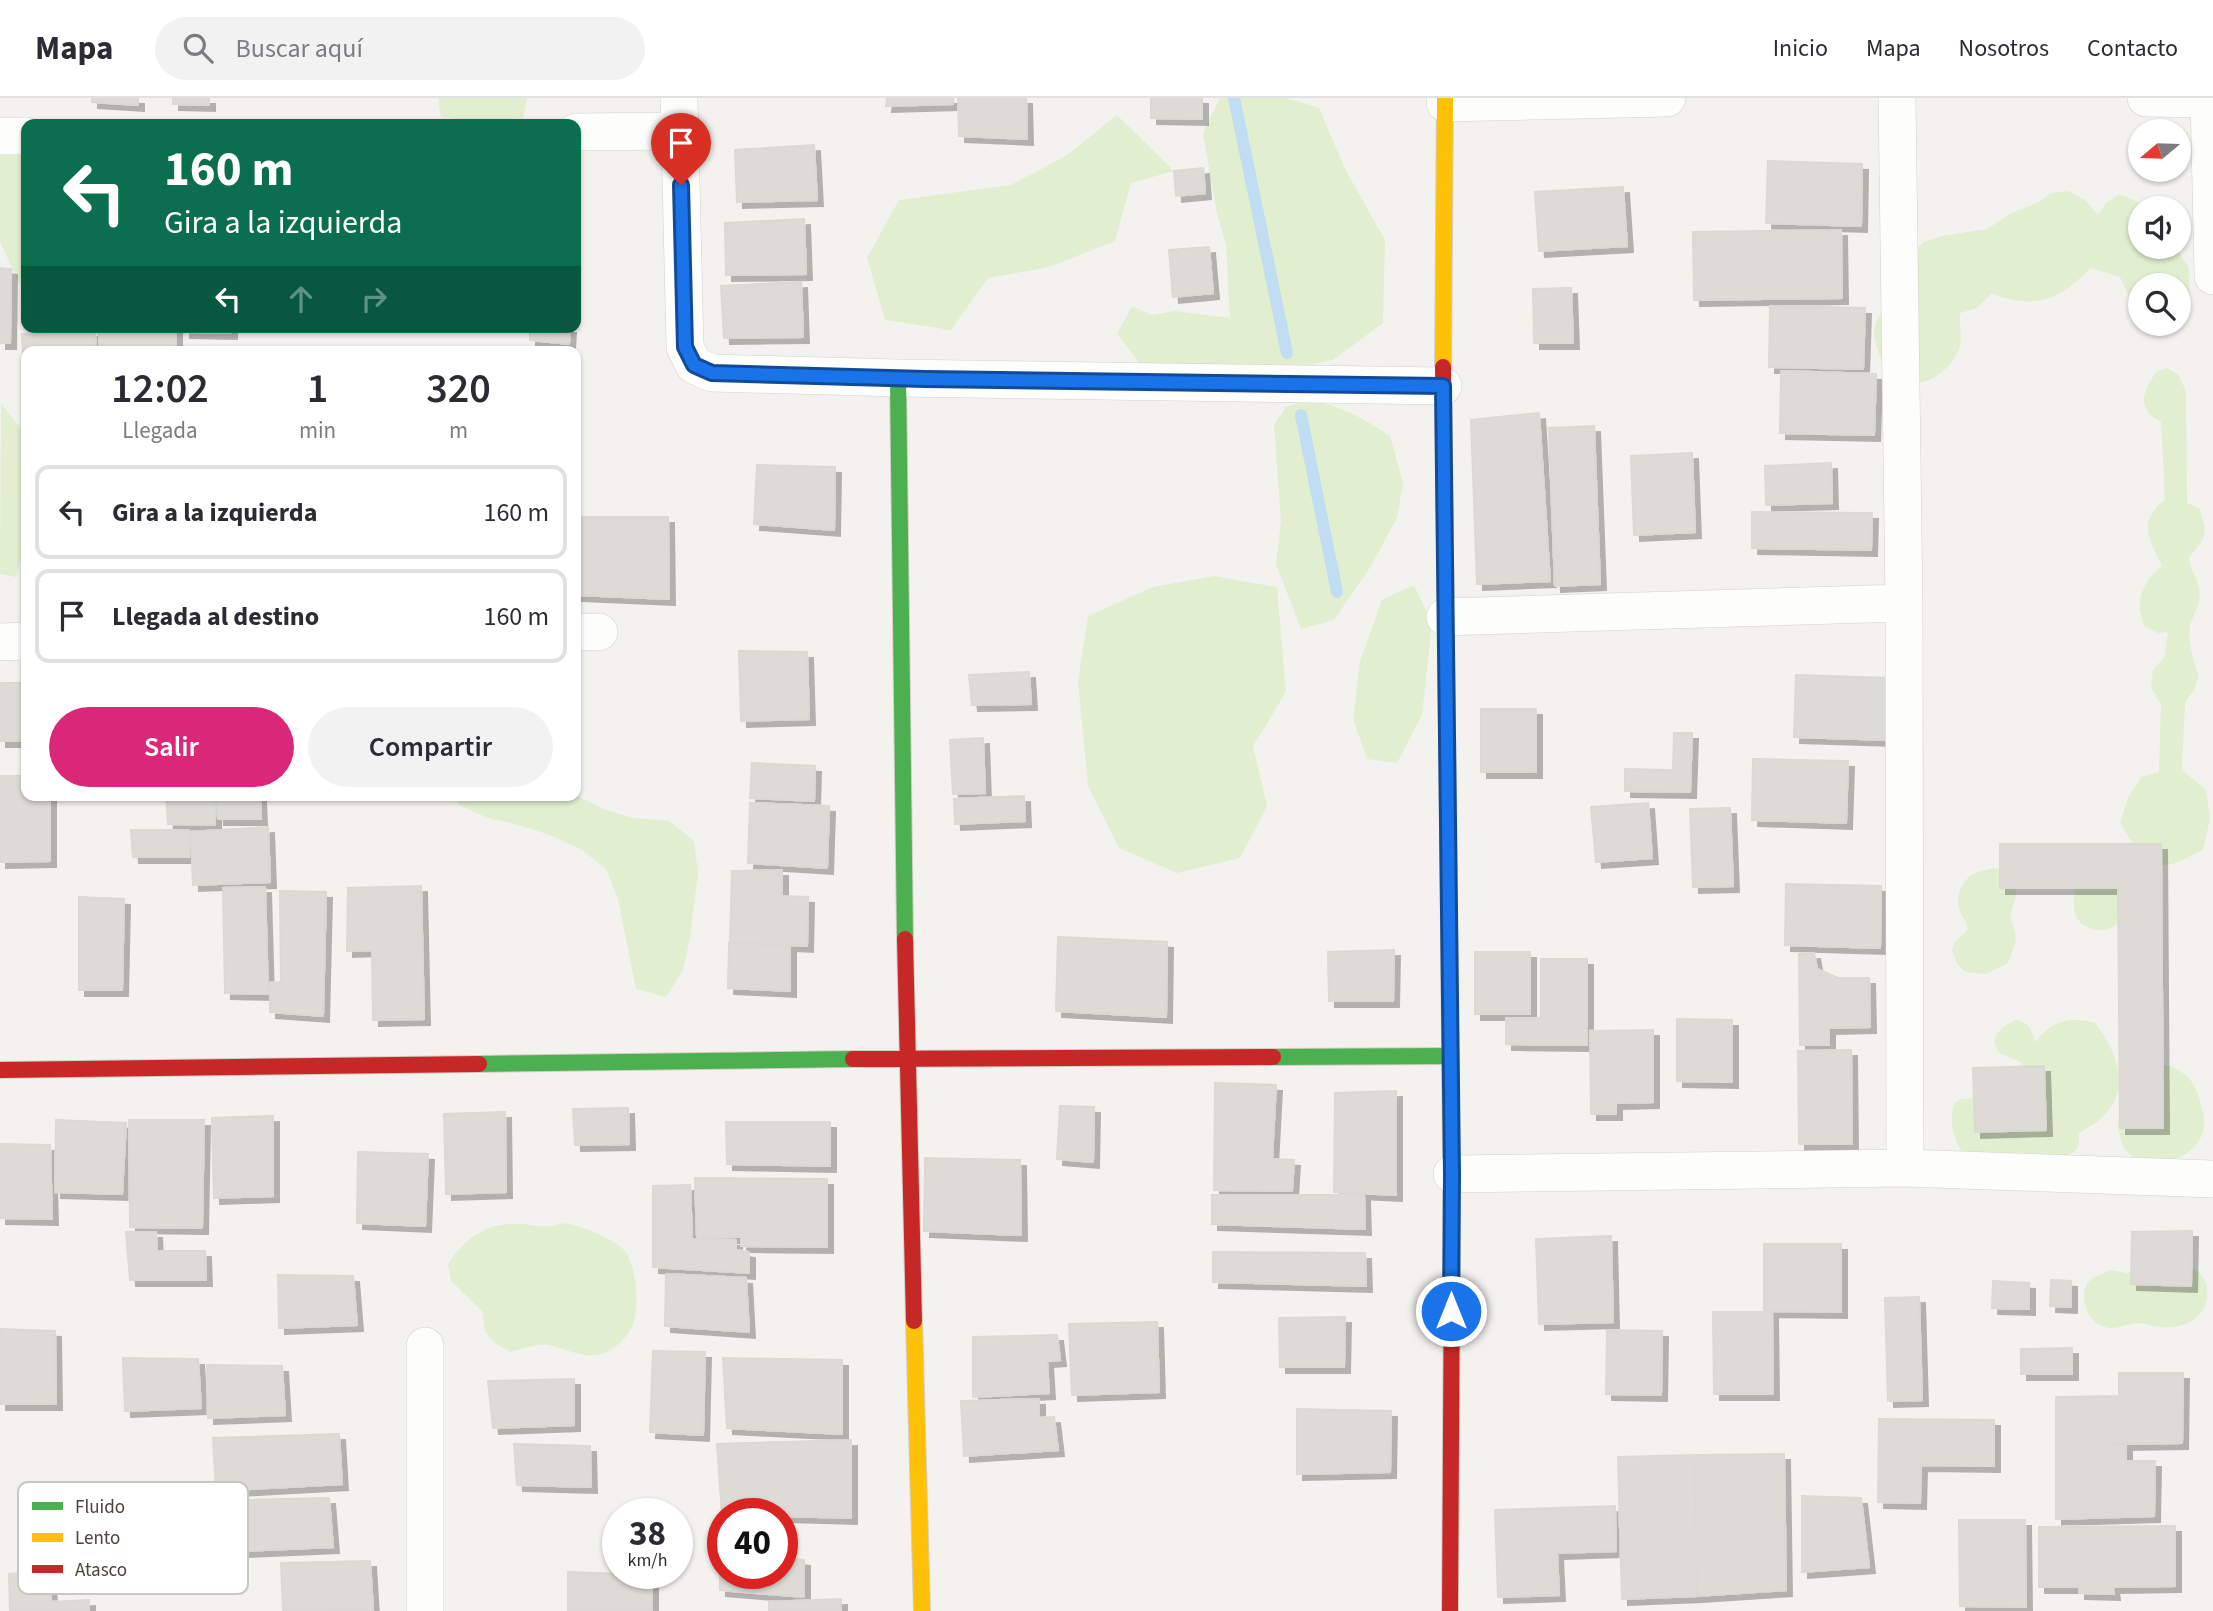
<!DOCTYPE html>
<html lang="es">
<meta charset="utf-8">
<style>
:root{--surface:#fff;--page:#f2f2f3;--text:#2b2b33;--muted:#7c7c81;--line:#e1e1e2;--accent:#db2777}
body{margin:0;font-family:"Source Sans 3",sans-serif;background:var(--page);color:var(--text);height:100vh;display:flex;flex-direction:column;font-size:26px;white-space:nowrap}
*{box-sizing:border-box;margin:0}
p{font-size:23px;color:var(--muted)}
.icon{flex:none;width:38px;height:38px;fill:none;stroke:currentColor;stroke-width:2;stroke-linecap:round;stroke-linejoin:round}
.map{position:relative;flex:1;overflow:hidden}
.drawer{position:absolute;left:21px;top:248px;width:560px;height:455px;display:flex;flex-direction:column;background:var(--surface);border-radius:14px;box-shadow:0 2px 5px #0004}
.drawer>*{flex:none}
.guide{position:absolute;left:21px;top:21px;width:560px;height:214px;border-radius:14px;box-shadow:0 2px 5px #0004;background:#0b6e4f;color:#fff;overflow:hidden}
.needle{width:46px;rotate:251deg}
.controls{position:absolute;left:2128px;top:21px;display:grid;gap:14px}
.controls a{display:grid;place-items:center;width:63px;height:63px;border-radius:50%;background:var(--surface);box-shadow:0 2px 5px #0004;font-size:35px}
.speed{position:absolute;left:602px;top:1400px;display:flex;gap:14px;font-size:35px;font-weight:700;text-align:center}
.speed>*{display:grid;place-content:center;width:91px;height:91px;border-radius:50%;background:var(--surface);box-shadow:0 2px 5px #0004;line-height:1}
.speed small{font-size:18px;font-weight:400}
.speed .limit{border:10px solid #d22;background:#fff;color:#111}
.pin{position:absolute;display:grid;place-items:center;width:60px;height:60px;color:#fff;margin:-72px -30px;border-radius:50% 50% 50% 0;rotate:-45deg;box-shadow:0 0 7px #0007}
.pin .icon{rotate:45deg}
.me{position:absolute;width:77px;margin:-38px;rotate:0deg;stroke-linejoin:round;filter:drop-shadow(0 0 5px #0008)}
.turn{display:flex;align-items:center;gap:24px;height:147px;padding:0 28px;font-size:32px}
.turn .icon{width:91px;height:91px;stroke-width:2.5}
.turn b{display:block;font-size:49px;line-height:60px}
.lanes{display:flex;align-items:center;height:66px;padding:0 28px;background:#0003;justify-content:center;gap:35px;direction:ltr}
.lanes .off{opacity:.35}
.eta{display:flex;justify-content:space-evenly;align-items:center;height:119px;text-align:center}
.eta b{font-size:42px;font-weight:600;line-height:49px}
.primary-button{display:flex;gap:14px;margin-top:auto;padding:14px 28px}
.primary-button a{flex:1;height:80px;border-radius:42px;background:var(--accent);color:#fff;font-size:28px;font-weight:600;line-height:80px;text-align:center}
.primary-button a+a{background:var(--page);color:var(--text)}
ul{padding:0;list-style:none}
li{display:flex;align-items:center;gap:21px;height:94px;margin:0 14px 10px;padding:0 14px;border:4px solid var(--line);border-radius:14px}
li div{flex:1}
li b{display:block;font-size:26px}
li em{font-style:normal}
header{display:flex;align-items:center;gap:42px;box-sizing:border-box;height:98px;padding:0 35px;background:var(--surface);border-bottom:2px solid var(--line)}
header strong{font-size:33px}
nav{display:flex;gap:38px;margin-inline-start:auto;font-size:24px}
.search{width:490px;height:63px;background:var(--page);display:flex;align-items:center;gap:18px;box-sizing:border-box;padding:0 24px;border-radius:38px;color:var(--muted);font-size:26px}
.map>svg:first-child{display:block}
</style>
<header>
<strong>Mapa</strong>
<div class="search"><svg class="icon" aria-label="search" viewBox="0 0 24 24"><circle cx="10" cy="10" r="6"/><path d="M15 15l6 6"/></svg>Buscar aquí</div>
<nav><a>Inicio</a><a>Mapa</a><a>Nosotros</a><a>Contacto</a></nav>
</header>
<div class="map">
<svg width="2213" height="1513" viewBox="0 0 2213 1513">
<defs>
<filter id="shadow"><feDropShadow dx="6" dy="6" stdDeviation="0" flood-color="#0004"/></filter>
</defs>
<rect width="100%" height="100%" fill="#f4f2ee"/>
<path fill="#e1eecf" d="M 438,0 L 527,0 L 523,20 L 475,24 L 441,19 Z
M 1220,0 L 1287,0 L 1319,10 L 1346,73 L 1385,142 L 1383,225 L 1333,262 L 1280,272 L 1143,269 L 1117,236 L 1132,208 L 1151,217 L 1175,213 L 1230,220 L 1226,146 L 1217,116 L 1203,35 Z
M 1117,17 L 1174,73 L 1131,85 L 1115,143 L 1049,169 L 988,180 L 951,232 L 885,222 L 867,160 L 899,102 L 1011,87 L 1066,58 Z
M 0,54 L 26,54 L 26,191 L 18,184 L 0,143 Z
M 2068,93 L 2085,102 L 2098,117 L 2106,105 L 2120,96 L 2151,110 L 2140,110 L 2140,149 L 2175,149 L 2189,170 L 2190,204 L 2179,210 L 2179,187 L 2140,187 L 2140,217 L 2137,217 L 2120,179 L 2090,170 C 2062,201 2033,213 1992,195 L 1977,210 L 1960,215 C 1959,225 1962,238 1960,248 C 1952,274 1917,298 1891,279 C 1885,274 1881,262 1879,255 C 1875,243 1872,236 1876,224 L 1913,154 L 1924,144 L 1942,138 L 1987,131 L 2010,116 L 2039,104 L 2051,95 Z
M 2168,270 L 2179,278 L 2186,293 L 2187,405 L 2199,410 C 2209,434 2206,441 2189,459 C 2189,471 2197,478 2199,490 C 2202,506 2194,514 2190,528 C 2187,540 2194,566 2199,577 L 2194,593 L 2185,604 L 2182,672 L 2206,692 L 2210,721 L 2203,752 C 2192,757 2178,766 2167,767 C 2144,769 2129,740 2120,724 L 2128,700 L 2141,679 L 2159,674 L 2161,606 L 2151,590 L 2153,572 L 2165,558 L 2168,534 L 2158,535 L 2145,529 C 2134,503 2141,486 2162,468 C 2149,440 2137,424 2165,401 L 2161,324 C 2135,311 2143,292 2157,273 Z
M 1307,302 C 1338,306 1363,320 1390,338 L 1403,384 L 1397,420 L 1371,468 L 1334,522 L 1301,531 L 1276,466 L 1281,423 L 1274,327 L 1286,309 Z
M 1,305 L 26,338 L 26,439 L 16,479 L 0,476 Z
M 1214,478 L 1277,489 L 1286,594 L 1253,648 L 1267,708 L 1240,760 L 1177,775 L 1119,750 L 1088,688 L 1078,584 L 1088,518 L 1153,489 Z
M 1414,487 L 1432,525 L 1422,617 L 1397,665 L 1367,661 L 1353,621 L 1360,563 L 1382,502 Z
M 576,697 L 603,711 L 634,720 L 669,723 L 694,743 L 698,775 L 690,840 L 683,872 L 666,899 L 636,891 L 618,801 L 606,771 L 582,752 L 550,737 L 519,727 L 488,720 L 459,707 L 455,698 Z
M 1995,770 L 2004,772 C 2025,795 2014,795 2010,821 C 2021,838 2014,850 2007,866 L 1985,876 L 1965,874 L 1957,866 L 1952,852 L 1954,845 L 1967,832 C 1967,822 1962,820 1959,811 C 1955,800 1962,782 1973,776 C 1979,773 1988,772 1995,770 Z
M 2120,777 L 2125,814 C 2122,819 2118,825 2114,828 C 2110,832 2103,832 2098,832 C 2070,829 2070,802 2079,782 Z
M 2016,922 C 2029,924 2032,932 2035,944 C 2052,923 2068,918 2095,925 C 2127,966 2132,1009 2079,1035 C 2079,1053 2078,1053 2060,1060 L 1964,1059 C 1955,1042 1947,1023 1955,1005 L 1961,1001 L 1979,1000 L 2021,972 L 2021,964 L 1999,955 L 1994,945 C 1997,932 2003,928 2016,922 Z
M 2159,966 C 2179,969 2192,978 2198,997 C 2202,1008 2206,1023 2203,1034 C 2192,1069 2129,1079 2120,1039 C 2119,1034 2117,1028 2118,1023 C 2123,1002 2145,983 2159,966 Z
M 564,1125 C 582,1128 610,1139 623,1151 C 637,1165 640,1212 632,1229 C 627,1238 619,1247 610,1252 C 589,1265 569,1251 548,1247 C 536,1246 522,1251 511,1254 L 496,1246 L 485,1234 L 482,1213 L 451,1183 L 448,1166 C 464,1142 485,1125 516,1126 C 537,1126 542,1132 564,1125 Z
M 2186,1167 C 2198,1171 2205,1178 2207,1190 C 2211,1218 2184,1232 2160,1229 C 2153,1229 2145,1225 2138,1225 C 2129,1225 2121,1230 2111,1230 C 2089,1228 2079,1204 2087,1185 L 2094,1179 L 2111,1172 L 2127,1175 L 2148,1170 Z"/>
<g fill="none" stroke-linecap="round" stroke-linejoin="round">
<path stroke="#c0ddf1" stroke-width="12" d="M 1234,0 L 1287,255
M 1301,317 L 1337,494"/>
</g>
<path fill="#dedbd6" stroke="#dcd9d4" stroke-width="2" filter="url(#shadow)" d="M 92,0 L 138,0 L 138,7 L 92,4 Z
M 173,0 L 209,0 L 209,7 L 173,6 Z
M 887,0 L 953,0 L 953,6 L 886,8 Z
M 958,0 L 1026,0 L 1027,41 L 959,38 Z
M 1151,0 L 1202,0 L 1202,21 L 1151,20 Z
M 814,47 L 817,102 L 737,104 L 735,52 Z
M 1768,63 L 1862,66 L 1861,128 L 1766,125 Z
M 1203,70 L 1205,95 L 1176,98 L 1174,73 Z
M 1623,89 L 1627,148 L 1539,153 L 1535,94 Z
M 804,121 L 806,176 L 726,177 L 725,125 Z
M 1841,132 L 1842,200 L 1694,202 L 1693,134 Z
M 1209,149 L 1213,195 L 1173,199 L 1169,152 Z
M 0,170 L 11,171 L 10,245 L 0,245 Z
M 801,184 L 803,239 L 724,240 L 721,188 Z
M 1571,190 L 1573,245 L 1534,245 L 1533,191 Z
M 1770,208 L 1865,210 L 1863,271 L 1769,269 Z
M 99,229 L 176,229 L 176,254 L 99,254 Z
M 184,229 L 231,229 L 231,235 L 184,234 Z
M 530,229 L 570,229 L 569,246 L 530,242 Z
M 95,233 L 96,254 L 26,254 L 26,315 L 22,236 Z
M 1781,273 L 1876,276 L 1874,337 L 1780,335 Z
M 1539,315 L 1550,483 L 1477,486 L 1471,322 Z
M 1594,328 L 1600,486 L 1555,488 L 1549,330 Z
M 1692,355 L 1695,434 L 1634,437 L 1631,358 Z
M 1831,365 L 1832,405 L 1766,407 L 1765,368 Z
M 757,367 L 835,369 L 834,432 L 754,426 Z
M 1752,414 L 1872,415 L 1871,452 L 1752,450 Z
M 576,419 L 668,419 L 669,501 L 576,497 Z
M 739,553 L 807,554 L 809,621 L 741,623 Z
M 1029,574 L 1031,606 L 972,607 L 969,577 Z
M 1796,577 L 1890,580 L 1889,642 L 1794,639 Z
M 0,585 L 26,585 L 26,643 L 0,643 Z
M 1481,611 L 1536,611 L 1536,674 L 1481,674 Z
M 1674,635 L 1692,635 L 1690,694 L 1625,693 L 1625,671 L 1673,672 Z
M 983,640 L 985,695 L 953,696 L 950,642 Z
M 1753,661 L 1848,663 L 1846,725 L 1752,722 Z
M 752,665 L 815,668 L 814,703 L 750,700 Z
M 0,678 L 26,678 L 26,698 L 50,698 L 50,763 L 0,764 Z
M 166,698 L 215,698 L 215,727 L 168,726 Z
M 217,698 L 260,698 L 261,721 L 218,721 Z
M 1024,698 L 1025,723 L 955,726 L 954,701 Z
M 750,705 L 829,708 L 827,770 L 748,765 Z
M 1648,705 L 1652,760 L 1596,764 L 1591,709 Z
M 1730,710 L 1733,788 L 1693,789 L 1690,711 Z
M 268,729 L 270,784 L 193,787 L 191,734 Z
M 131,732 L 189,732 L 189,759 L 133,759 Z
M 2000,746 L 2161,746 L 2163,1030 L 2120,1030 L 2118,790 L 2000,790 Z
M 782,772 L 782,798 L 808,799 L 807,848 L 730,844 L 732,773 Z
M 1786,786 L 1881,788 L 1880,850 L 1785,847 Z
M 421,788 L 424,921 L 373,922 L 372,852 L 347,853 L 348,790 Z
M 265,789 L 268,896 L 225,895 L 223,790 Z
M 280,793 L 326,794 L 323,918 L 270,914 L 270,885 L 281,884 Z
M 79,799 L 124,801 L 122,892 L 79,892 Z
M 1058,839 L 1167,844 L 1166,919 L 1056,913 Z
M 729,845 L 790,848 L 790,893 L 728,890 Z
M 1394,852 L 1393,903 L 1329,903 L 1328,854 Z
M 1475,854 L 1530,854 L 1530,916 L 1475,916 Z
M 1814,855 L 1817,871 L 1838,880 L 1869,880 L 1870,929 L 1829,930 L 1829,947 L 1800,947 L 1799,856 Z
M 1541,861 L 1587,861 L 1587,947 L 1506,946 L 1506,920 L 1541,920 Z
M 1677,921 L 1732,922 L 1732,984 L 1677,983 Z
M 1653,932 L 1653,1004 L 1616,1005 L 1616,1016 L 1591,1016 L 1590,933 Z
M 1851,952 L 1852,1046 L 1799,1046 L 1798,953 Z
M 2044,968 L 2046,1032 L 1975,1034 L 1973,970 Z
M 1215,985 L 1276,987 L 1272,1061 L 1294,1062 L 1292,1093 L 1214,1092 Z
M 1396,993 L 1396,1097 L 1334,1094 L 1335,995 Z
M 1060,1008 L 1094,1009 L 1093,1064 L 1057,1061 Z
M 628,1010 L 629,1046 L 575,1047 L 573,1011 Z
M 505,1014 L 506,1094 L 446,1096 L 444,1016 Z
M 273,1018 L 273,1098 L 214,1100 L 212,1020 Z
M 56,1022 L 126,1025 L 122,1096 L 55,1094 Z
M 129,1022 L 204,1022 L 202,1130 L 130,1129 Z
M 726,1024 L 830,1024 L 830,1068 L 727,1066 Z
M 0,1046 L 50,1047 L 52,1121 L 0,1120 Z
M 358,1054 L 428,1056 L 425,1128 L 357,1125 Z
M 925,1060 L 1020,1062 L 1021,1137 L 924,1133 Z
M 695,1080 L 827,1081 L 827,1149 L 741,1148 L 741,1139 L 697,1139 Z
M 690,1087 L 692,1141 L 736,1142 L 736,1152 L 749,1154 L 749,1175 L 653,1169 L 653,1088 Z
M 1212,1097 L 1364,1097 L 1365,1131 L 1212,1126 Z
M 2192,1133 L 2191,1188 L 2131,1186 L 2132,1134 Z
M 126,1134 L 156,1134 L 157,1153 L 205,1153 L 206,1182 L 130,1182 Z
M 1611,1138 L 1613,1224 L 1539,1226 L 1536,1141 Z
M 1764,1146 L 1841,1146 L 1841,1214 L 1764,1213 Z
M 1213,1154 L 1365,1155 L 1366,1188 L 1213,1184 Z
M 666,1176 L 746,1180 L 749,1234 L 665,1228 Z
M 278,1177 L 353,1178 L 357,1227 L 279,1230 Z
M 2051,1182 L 2071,1183 L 2071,1209 L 2050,1208 Z
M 1993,1183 L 2029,1185 L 2029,1211 L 1992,1210 Z
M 1919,1199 L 1922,1302 L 1888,1303 L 1885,1200 Z
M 1713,1214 L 1772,1214 L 1773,1296 L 1714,1296 Z
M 1345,1219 L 1344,1269 L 1280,1269 L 1279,1220 Z
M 1157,1224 L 1159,1294 L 1072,1297 L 1069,1226 Z
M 0,1231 L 55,1233 L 56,1306 L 0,1306 Z
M 1607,1232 L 1662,1233 L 1661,1297 L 1606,1296 Z
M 1057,1237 L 1060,1262 L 1047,1263 L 1049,1295 L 973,1299 L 973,1239 Z
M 2072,1250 L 2072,1276 L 2021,1276 L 2021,1251 Z
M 653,1253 L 705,1254 L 703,1337 L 650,1334 Z
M 123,1260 L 198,1261 L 201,1310 L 125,1313 Z
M 723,1260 L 842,1262 L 842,1336 L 727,1330 Z
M 207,1267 L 282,1268 L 285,1317 L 208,1320 Z
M 2119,1275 L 2183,1275 L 2182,1345 L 2056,1347 L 2056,1299 L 2119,1298 Z
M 574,1281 L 574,1327 L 493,1330 L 488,1283 Z
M 1039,1301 L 1039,1320 L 1054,1319 L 1058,1352 L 964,1358 L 961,1303 Z
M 1297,1311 L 1391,1313 L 1390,1374 L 1297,1376 Z
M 1879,1321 L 1994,1322 L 1994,1368 L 1921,1367 L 1920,1405 L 1878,1404 Z
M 339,1336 L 342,1386 L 216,1393 L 213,1340 Z
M 851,1342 L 851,1420 L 782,1418 L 782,1416 L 722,1417 L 717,1346 Z
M 514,1346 L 590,1348 L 591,1389 L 517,1387 Z
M 2126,1346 L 2126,1363 L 2155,1363 L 2154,1418 L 2056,1421 L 2056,1347 Z
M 1784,1356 L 1786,1492 L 1697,1498 L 1694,1357 Z
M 1694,1357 L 1697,1498 L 1622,1501 L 1618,1359 Z
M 1802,1398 L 1861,1400 L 1869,1469 L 1802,1474 Z
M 329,1400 L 333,1449 L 242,1453 L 240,1402 Z
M 1615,1408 L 1616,1453 L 1557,1455 L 1559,1497 L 1498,1499 L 1495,1412 Z
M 1959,1422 L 2025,1422 L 2026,1509 L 1960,1508 Z
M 720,1428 L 723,1428 L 723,1475 L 782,1475 L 782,1431 L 787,1431 L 784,1460 L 804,1462 L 804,1499 L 720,1492 Z
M 2175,1428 L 2175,1488 L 2113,1489 L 2114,1496 L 2079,1495 L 2079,1489 L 2039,1489 L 2039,1429 Z
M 370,1463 L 373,1512 L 283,1513 L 281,1465 Z
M 50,1473 L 51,1504 L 89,1502 L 89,1513 L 10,1513 L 9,1476 Z
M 568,1474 L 652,1477 L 652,1513 L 568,1513 Z
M 841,1501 L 841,1513 L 769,1513 L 769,1504 Z"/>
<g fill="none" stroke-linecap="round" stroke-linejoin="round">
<g stroke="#d2d0cb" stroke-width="38">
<path id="street" d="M 679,0 L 685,249 L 694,267 L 712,275 L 898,280 L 1443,288
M 1897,0 L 1904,505 L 1905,1070
M 2146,0 L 2209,1
M 2209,0 L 2213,178
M 1445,5 L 1667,0
M 576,34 L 680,33
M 0,38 L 26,38
M 1445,519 L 1904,505
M 576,534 L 599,534
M 0,544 L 26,543
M 1452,1076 L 1905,1070 L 2213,1081
M 425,1248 L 425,1513"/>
</g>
<g stroke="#d3cfc5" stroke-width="18">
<path id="fast" d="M 898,280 L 905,841
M 1273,959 L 1450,958
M 479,966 L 853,961"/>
</g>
<g stroke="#d3cfc5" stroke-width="18">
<path id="slow" d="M 1443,269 L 1445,0
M 1448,721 L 1452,1163
M 914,1223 L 922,1513"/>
</g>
<g stroke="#d3cfc5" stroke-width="18">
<path id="jam" d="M 1443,269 L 1448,721
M 905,841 L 914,1223
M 853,961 L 1273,959
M 0,972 L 479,966
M 1450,1513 L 1452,1163"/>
</g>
<use href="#street" stroke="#fdfdfc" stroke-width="37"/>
<use href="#fast" stroke="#4caf50" stroke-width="16"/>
<use href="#slow" stroke="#ffc107" stroke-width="16"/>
<use href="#jam" stroke="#c62828" stroke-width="16"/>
</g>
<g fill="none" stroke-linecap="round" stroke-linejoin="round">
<g stroke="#114b97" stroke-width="18">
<path id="route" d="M 681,87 L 685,249 L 694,267 L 712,275 L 925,281 L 1443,288 L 1452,1076 L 1451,1213"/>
</g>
<use href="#route" stroke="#1a73e8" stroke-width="12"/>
</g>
<rect x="18" y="1384" width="230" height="112" rx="10" fill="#fff" stroke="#c9c7c4" stroke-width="2"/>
<rect x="32" y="1404" width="31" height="8" fill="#4caf50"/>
<rect x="32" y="1435" width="31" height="9" fill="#ffc107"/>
<rect x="32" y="1467" width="31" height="8" fill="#c62828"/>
<g font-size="19" fill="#4b4439">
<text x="75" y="1415">Fluido</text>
<text x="75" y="1446">Lento</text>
<text x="75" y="1478">Atasco</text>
</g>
</svg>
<div class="controls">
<a><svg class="needle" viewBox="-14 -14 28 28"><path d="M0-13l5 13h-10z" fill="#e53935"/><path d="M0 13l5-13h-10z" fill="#7c7c81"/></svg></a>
<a><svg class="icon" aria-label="sound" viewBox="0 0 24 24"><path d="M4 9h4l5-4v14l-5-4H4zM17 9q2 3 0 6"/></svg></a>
<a><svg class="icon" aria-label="search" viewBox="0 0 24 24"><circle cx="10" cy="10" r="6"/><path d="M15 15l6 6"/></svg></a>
</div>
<div class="speed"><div>38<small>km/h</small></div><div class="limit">40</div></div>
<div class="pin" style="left:681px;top:87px;background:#d93025"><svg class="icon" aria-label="arrive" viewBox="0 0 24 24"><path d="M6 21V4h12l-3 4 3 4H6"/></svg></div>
<svg class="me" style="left:1451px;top:1213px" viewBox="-20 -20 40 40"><circle r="17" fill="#1a73e8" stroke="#fff" stroke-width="3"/><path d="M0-11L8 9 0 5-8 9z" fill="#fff"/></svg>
<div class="guide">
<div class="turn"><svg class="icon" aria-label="left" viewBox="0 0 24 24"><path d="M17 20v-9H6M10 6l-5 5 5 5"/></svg><div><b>160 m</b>Gira a la izquierda</div></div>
<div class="lanes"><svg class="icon" aria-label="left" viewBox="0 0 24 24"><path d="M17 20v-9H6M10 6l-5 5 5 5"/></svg><svg class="icon off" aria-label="ahead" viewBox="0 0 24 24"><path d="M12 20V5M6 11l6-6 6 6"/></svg><svg class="icon off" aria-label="right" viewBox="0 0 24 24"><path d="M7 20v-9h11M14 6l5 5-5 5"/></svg></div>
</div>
<section class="drawer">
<div class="eta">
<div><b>12:02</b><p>Llegada</p></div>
<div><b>1</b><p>min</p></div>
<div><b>320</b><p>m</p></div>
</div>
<ul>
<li><svg class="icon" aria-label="left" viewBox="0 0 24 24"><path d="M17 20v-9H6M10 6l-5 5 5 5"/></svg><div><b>Gira a la izquierda</b></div><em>160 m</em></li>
<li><svg class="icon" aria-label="arrive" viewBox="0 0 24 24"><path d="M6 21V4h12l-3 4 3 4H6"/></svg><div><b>Llegada al destino</b></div><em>160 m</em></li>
</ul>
<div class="primary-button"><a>Salir</a><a>Compartir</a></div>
</section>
</div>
